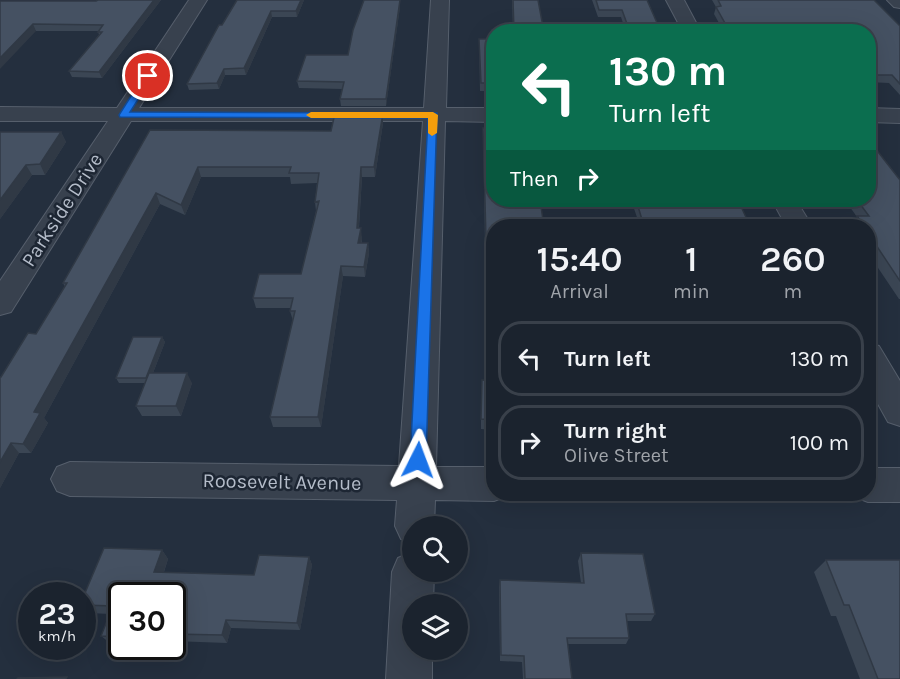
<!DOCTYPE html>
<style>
:root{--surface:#1b232e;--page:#242b36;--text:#f1f3f6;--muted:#a0a4aa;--line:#39404a}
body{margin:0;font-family:Karla,sans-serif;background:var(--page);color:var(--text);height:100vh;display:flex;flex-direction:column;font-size:22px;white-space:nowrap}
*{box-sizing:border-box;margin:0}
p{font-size:20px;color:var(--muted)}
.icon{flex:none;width:33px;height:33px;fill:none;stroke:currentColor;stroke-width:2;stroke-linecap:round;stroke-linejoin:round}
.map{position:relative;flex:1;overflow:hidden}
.details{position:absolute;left:486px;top:219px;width:390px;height:282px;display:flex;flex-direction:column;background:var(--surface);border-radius:24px;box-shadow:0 6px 24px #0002,0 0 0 2px var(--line)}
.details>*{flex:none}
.banner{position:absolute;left:486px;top:24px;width:390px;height:183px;border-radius:24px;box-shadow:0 6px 24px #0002,0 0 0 2px var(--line);background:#0b6e4f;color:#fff;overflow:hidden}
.buttons{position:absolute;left:402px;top:516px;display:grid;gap:12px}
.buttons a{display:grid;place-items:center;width:66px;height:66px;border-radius:50%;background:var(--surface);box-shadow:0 6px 24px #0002,0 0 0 2px var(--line);font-size:30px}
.speed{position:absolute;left:18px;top:582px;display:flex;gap:12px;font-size:30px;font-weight:700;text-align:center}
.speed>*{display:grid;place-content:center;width:78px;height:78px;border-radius:50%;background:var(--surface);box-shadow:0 6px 24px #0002,0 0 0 2px var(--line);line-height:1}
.speed small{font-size:15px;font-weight:400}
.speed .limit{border:3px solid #111;border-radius:9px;background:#fff;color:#111}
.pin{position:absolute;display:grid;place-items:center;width:51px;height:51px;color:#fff;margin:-26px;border:3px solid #fff;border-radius:50%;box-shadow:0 2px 6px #0007}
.me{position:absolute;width:66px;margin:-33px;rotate:3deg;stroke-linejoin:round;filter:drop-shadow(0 0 4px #0008)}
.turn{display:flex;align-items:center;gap:21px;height:126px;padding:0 24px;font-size:27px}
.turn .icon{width:78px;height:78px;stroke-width:2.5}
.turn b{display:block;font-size:42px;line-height:51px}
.then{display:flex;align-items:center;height:57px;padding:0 24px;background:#0003;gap:12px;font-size:22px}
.eta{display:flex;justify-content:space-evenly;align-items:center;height:102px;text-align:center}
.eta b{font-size:36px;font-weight:600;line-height:42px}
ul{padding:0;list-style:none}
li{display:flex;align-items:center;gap:18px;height:75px;margin:0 12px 9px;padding:0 12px;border:3px solid var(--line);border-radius:24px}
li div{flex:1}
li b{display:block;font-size:22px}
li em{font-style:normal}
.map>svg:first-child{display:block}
</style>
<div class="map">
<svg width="900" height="679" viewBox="0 0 900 679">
<rect width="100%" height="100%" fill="#242f3e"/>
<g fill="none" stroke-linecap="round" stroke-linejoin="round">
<g stroke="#565f6c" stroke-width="2">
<path id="minor" d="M 189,0 L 207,0 L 139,108 L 424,108 L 431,0 L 449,0 L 446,108 L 494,108 L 494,122 L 445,121 L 436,467 L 494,467 L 494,494 L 508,494 L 507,496 L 494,501 L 435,500 L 434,526 L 412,526 L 412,543 L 401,539 L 395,526 L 397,500 L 70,496 L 57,491 L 51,479 L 57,467 L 70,462 L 399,466 L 423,121 L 131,121 L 11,312 L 0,315 L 0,281 L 108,121 L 0,121 L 0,107 L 117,108 Z
M 666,0 L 684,0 L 701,32 L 683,32 Z
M 887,0 L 900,0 L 900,8 L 894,7 Z
M 868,108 L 900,109 L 900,123 L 868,122 Z
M 772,200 L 796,200 L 812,226 L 786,226 Z
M 868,343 L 879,346 L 900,381 L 900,426 L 888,422 L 868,386 Z
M 868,468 L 900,468 L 900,502 L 868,502 L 855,497 L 853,494 L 868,494 Z
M 412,552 L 412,572 L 434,572 L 433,604 L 412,604 L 412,650 L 432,650 L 432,679 L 386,679 L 392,572 L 398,558 Z"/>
</g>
<use href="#minor" fill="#38414e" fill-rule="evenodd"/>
</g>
<path fill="#3b4654" d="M 161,0 L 102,78 L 72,77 L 69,71 L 99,35 L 98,31 L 36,31 L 0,1 L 96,1 Z
M 237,0 L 304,0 L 297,17 L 272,17 L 246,75 L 225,75 L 219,89 L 189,90 L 187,84 Z
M 512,0 L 538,0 L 544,32 L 513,32 Z
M 592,0 L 647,0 L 661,32 L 626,32 L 621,17 L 598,17 Z
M 712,0 L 874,0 L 900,26 L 900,95 L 889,83 L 868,82 L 868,32 L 724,32 L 714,14 L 716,7 Z
M 400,7 L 386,106 L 341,106 L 340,99 L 342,89 L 299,88 L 297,81 L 348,55 Z
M 479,39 L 494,39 L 494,91 L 480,91 Z
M 383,123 L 375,177 L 362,177 L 359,228 L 362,239 L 362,243 L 368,243 L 369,253 L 365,277 L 343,276 L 321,427 L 273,427 L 270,417 L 293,321 L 290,311 L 291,308 L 256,308 L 253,298 L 301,274 L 316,211 L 315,202 L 317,183 L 291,184 L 290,177 L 201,177 L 185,215 L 160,204 L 44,418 L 48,423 L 31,453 L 19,453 L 0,488 L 0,377 L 1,377 L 36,334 L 65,287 L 63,283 L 150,130 L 331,131 Z
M 483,128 L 543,220 L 542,226 L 494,226 L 494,248 L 485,248 Z
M 0,132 L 61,132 L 66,142 L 45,175 L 32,175 L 0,219 Z
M 900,180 L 900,299 L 899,299 L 868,253 L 868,226 L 852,226 L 857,217 L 845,200 L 868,200 Z
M 631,200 L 738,200 L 750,226 L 640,226 Z
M 162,337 L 165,342 L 153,373 L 192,383 L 181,416 L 142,416 L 136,406 L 145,383 L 119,383 L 116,378 Z
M 494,381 L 494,430 L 481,429 L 481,390 Z
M 162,550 L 168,559 L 164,572 L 254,575 L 309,557 L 312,565 L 300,630 L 231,628 L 227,643 L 172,641 L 172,596 L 122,596 L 122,644 L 110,643 L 101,636 L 110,614 L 89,613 L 82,607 L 82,600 Z
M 581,553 L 655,614 L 651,621 L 627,621 L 629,638 L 626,644 L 568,644 L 572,679 L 523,679 L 522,662 L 500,661 L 499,587 L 500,580 L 581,583 L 578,561 Z
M 826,560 L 900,679 L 860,679 L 836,616 L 831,616 L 814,572 Z"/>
<path fill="#303945" d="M 154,0 L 161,0 L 102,78 L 99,72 Z
M 301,0 L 304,0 L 297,17 L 296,11 Z
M 400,0 L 400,7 L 386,106 L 386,99 Z
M 271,11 L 272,17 L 246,75 L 244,68 Z
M 33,24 L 36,31 L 0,69 L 0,58 Z
M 224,69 L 225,75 L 219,89 L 217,83 Z
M 383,113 L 383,123 L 375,177 L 374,167 Z
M 61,132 L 66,142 L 45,175 L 40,164 Z
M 26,165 L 32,175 L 0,219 L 0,200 Z
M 198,167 L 201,177 L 185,215 L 181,205 Z
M 361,167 L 362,177 L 358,239 L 357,228 Z
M 156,193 L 160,204 L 44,418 L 48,423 L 31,453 L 23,444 L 34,412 Z
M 361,228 L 362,239 L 360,253 L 358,243 Z
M 368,243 L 369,253 L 365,277 L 364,267 Z
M 341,266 L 343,276 L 321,427 L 318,417 Z
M 162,337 L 165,342 L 149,383 L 146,378 Z
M 187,373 L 192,383 L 181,416 L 176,406 Z
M 11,443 L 19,453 L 0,488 L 0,462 Z
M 162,550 L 168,559 L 161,580 L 154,572 Z
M 309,557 L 312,565 L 300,630 L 297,623 Z
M 226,620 L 231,628 L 227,643 L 222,635 Z"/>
<path fill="#455162" stroke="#303945" stroke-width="1.5" d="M 98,0 L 154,0 L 99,72 L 69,71 L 102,32 L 98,32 L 103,25 L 33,24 L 0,58 L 0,1 L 96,1 Z
M 237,0 L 301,0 L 296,11 L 271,11 L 244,68 L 224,69 L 217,83 L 187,84 L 219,25 L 222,25 Z
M 364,0 L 400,0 L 386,99 L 340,99 L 344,82 L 297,81 L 306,55 L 348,55 L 353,30 Z
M 513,0 L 538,0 L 544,32 L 514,32 Z
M 596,0 L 647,0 L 661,32 L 630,32 L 622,10 L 599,10 Z
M 718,0 L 874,0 L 900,26 L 900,84 L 892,75 L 868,75 L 868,32 L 730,32 L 716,7 L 721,6 Z
M 479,39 L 494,39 L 494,83 L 481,83 Z
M 335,113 L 383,113 L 374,167 L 361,167 L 357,228 L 361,228 L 358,243 L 368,243 L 364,267 L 341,266 L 318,417 L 270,417 L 295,311 L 290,311 L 293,298 L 253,298 L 259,274 L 301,274 L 319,201 L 315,202 L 319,173 L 289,173 L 291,167 L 198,167 L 181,205 L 156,193 L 34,412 L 40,413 L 23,444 L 11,443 L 0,462 L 0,377 L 1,377 L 28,333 L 36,334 L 67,283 L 63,283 L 150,130 L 331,131 Z
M 483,128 L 494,128 L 494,200 L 540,200 L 543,220 L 541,220 L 541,226 L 494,226 L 494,239 L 486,239 Z
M 0,132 L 61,132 L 40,164 L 26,165 L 0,200 Z
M 868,139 L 900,180 L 900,281 L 868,233 L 868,226 L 864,226 L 857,216 L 869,216 L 857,200 L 868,200 Z
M 636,200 L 738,200 L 750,226 L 644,226 Z
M 133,337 L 162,337 L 146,378 L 116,378 Z
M 149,373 L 187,373 L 176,406 L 136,406 Z
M 482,380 L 494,381 L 494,420 L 481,419 Z
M 104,548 L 162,550 L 154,572 L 254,575 L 259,555 L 309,557 L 297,623 L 226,620 L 222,635 L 172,634 L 172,596 L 122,596 L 122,637 L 101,636 L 113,606 L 82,605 L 82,600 Z
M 581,553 L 643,554 L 655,614 L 626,614 L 629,638 L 567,638 L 572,679 L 525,679 L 524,656 L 501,655 L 500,580 L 584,583 Z
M 826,560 L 900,560 L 900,679 L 878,679 L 849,605 L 844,605 Z
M 67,677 L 66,679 L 17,679 L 18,678 Z"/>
<path fill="#1a73e8" stroke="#114b97" stroke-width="1.5" d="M 145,74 L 153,76 L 130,112 L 437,113 L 426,460 L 424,465 L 418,467 L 413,465 L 410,460 L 428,118 L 120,117 L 119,115 Z"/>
<path fill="#f59e0b" d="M 433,112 L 438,115 L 437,133 L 432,136 L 428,133 L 428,118 L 311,118 L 306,115 L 311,112 Z"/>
<g text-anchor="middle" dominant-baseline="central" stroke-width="5" stroke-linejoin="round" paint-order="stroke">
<g font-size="20" fill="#b4bcc9" stroke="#1d2633">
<text transform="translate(62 210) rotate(-57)">Parkside Drive</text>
<text transform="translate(282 482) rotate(1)">Roosevelt Avenue</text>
</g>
</g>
</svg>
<div class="buttons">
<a><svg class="icon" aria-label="search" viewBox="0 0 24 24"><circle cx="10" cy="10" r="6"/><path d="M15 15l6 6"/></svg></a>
<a><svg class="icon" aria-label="layers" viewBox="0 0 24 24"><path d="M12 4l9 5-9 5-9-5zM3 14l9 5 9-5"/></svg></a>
</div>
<div class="speed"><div>23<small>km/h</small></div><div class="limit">30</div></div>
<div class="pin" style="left:148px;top:76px;background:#d93025"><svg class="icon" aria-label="arrive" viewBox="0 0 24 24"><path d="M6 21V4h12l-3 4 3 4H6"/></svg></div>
<svg class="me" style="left:418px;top:460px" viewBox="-20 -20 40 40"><path d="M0-17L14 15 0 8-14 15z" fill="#1a73e8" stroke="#fff" stroke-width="4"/></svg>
<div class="banner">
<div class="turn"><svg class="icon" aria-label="left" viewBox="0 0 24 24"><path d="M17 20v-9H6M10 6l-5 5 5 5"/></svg><div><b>130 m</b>Turn left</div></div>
<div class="then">Then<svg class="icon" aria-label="right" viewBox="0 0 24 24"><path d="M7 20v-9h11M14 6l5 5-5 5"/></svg></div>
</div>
<section class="details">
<div class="eta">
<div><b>15:40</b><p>Arrival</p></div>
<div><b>1</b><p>min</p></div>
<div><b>260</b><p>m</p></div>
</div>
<ul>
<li><svg class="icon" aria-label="left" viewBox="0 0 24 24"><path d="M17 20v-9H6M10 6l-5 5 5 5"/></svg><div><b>Turn left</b></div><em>130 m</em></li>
<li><svg class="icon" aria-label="right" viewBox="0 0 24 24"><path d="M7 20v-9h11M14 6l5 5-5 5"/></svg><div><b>Turn right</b><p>Olive Street</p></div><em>100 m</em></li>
</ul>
</section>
</div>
